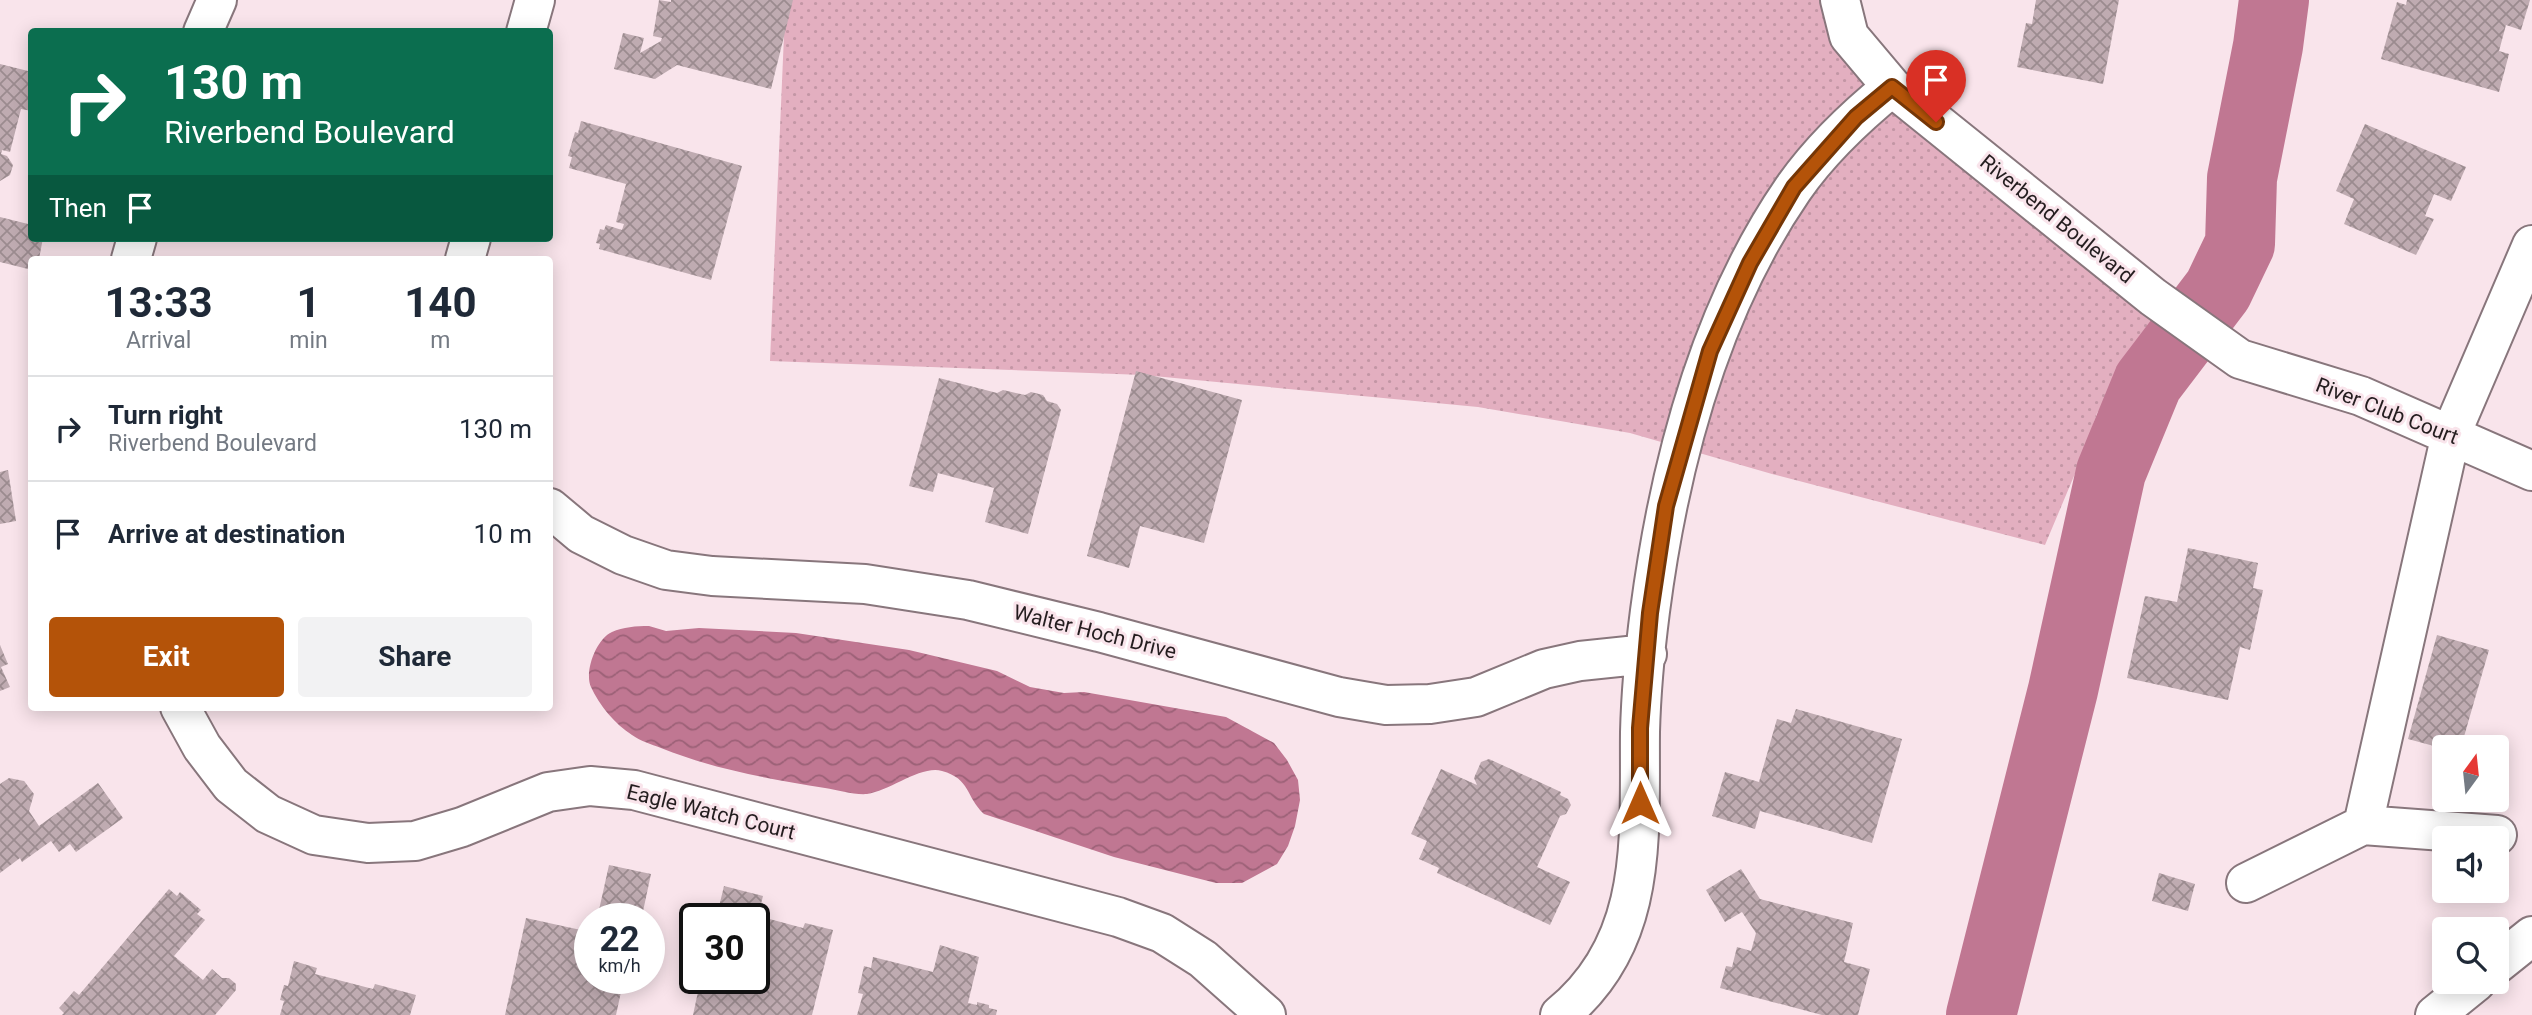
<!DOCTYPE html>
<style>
:root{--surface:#fff;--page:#f2f2f3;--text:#1f2937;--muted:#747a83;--line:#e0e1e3;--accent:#b45309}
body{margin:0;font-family:Roboto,sans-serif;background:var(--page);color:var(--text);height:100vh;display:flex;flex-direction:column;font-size:26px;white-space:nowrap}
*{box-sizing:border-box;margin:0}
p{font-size:23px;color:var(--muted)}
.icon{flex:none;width:38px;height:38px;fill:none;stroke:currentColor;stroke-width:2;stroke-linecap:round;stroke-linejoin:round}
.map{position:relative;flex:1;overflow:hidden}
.sheet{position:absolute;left:28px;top:256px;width:525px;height:455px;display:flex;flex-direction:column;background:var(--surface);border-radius:7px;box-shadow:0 4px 18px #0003}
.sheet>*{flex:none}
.top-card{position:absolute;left:28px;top:28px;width:525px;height:214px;border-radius:7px;box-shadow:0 4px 18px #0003;background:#0b6e4f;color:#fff;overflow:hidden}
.needle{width:46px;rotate:15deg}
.fabs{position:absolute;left:2432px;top:735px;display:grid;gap:14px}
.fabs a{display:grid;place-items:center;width:77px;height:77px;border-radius:7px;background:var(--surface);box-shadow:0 4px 18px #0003;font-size:35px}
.speed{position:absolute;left:574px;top:903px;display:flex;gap:14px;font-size:35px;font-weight:700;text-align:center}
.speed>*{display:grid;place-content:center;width:91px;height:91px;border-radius:50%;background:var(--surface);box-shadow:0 4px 18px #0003;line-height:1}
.speed small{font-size:18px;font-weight:400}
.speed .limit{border:4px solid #111;border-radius:10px;background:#fff;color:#111}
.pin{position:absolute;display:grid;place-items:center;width:60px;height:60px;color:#fff;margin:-72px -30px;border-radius:50% 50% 50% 0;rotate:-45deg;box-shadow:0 0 7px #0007}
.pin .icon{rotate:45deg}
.me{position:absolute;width:77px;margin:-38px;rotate:0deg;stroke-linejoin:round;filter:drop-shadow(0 0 5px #0008)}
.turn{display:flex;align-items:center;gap:24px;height:147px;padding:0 21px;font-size:32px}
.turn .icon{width:91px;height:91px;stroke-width:2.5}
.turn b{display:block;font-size:49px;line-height:60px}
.then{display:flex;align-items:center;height:66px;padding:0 21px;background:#0003;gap:14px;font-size:26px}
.eta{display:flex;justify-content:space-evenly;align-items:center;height:119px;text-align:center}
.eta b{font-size:42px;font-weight:700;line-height:49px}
.cta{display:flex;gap:14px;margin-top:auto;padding:14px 21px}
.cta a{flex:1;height:80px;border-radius:7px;background:var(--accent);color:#fff;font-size:28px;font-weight:700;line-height:80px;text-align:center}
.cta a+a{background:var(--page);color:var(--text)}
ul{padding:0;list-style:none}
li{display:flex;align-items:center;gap:21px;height:105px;padding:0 21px;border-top:2px solid var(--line)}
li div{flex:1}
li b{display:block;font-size:26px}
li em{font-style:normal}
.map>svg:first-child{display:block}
</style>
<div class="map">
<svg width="2532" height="1015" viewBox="0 0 2532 1015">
<defs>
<pattern id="grass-dots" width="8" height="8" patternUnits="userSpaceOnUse" patternTransform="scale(1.75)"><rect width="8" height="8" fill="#e3afc0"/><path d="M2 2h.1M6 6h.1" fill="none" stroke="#c396a5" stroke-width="1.8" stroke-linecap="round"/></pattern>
<pattern id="water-waves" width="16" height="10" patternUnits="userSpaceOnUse" patternTransform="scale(1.75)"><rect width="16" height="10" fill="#c07792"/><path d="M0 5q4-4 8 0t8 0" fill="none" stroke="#9c6177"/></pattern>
<pattern id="building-cross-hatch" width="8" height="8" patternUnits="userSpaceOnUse" patternTransform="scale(1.75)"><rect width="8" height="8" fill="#bfabb1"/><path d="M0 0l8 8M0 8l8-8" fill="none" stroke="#9b8b8f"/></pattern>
</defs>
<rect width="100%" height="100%" fill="#f9e4eb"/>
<path fill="url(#grass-dots)" d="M 771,0 L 1855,0 L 1871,42 L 1919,94 L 2181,309 L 2161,343 L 2120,382 L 2097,413 L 2082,457 L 2045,545 L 1772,474 L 1630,433 L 1478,407 L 1143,375 L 770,361 L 785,12 Z"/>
<path fill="url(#water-waves)" d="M 649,626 L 666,631 L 699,628 L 796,633 L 909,650 L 997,671 L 1030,687 L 1064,693 L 1084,692 L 1226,717 L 1274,743 L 1287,760 L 1298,780 L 1300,800 L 1295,826 L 1288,846 L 1277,864 L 1242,883 L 1216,883 L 1114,857 L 984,814 C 965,796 971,779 942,771 C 921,765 890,791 867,794 C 854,795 838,790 825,788 C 769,779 713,769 661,748 C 651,744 640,741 632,735 C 615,724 599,705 591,687 C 584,672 596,639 612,632 C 623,627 636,626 649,626 Z"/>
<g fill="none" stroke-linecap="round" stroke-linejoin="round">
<path stroke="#c07792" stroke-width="70" d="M 1981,1015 L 2063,690 L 2111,472 L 2148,382 L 2218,290 L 2240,244 L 2242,178 L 2268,46 L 2274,0"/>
</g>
<path fill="url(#building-cross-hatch)" d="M 659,0 L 671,2 L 671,0 L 793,0 L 771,89 L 677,65 L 655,79 L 614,69 L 623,33 L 644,38 L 640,53 L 661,41 L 662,38 L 653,36 Z
M 2036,0 L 2119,0 L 2103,84 L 2017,67 L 2026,23 L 2032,24 Z
M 2407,0 L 2530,0 L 2521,30 L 2506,25 L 2499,51 L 2509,54 L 2499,92 L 2381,59 L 2397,2 L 2406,5 Z
M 0,64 L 32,72 L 32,111 L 21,109 L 10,152 L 2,150 L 1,154 L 7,156 L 13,165 L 10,175 L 0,181 Z
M 581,121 L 742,166 L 711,280 L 599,249 L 600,244 L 596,243 L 600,229 L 604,230 L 606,225 L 622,230 L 624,224 L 616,222 L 626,184 L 569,168 L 572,157 L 568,156 L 575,132 L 578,133 Z
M 2365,124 L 2466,167 L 2451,201 L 2434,194 L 2425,216 L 2434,219 L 2416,255 L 2344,224 L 2354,199 L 2336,191 Z
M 0,217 L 32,225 L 32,238 L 43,238 L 39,259 L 32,259 L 32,270 L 0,262 Z
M 1136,371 L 1242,400 L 1204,543 L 1140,526 L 1129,568 L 1087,556 Z
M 939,378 L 997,393 L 1003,390 L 1025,395 L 1031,392 L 1043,395 L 1047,401 L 1057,404 L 1061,410 L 1028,534 L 985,522 L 994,488 L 938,473 L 933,492 L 909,486 Z
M 8,470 L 16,521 L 0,524 L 0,472 Z
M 2188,548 L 2258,563 L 2253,588 L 2263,590 L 2250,650 L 2240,647 L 2228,700 L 2127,678 L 2145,596 L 2177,602 Z
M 2437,635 L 2489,650 L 2461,747 L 2445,747 L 2445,749 L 2408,739 Z
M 0,645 L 8,664 L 1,667 L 10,687 L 0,691 Z
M 1796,709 L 1902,739 L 1872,843 L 1760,811 L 1755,829 L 1712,816 L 1725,772 L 1759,782 L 1777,719 L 1791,723 Z
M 1489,759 L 1561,792 L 1560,795 L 1568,799 L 1571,805 L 1566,814 L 1560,816 L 1537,867 L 1570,882 L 1550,925 L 1437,873 L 1439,868 L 1419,859 L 1427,841 L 1411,834 L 1441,769 L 1477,785 L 1474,778 L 1481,762 Z
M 9,778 L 24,781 L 34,794 L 29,811 L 39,826 L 98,783 L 123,818 L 76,852 L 70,844 L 59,852 L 51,841 L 22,862 L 20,858 L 0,873 L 0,784 Z
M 609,865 L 651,874 L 642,916 L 638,915 L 637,919 L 597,919 Z
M 1741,869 L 1760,899 L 1853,923 L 1844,962 L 1870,969 L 1858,1015 L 1822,1015 L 1720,988 L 1726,966 L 1732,967 L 1737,947 L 1751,951 L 1756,933 L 1742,912 L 1725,922 L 1706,890 Z
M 2159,873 L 2195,884 L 2188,911 L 2152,901 Z
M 724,886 L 763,896 L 758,916 L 803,928 L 805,923 L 833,930 L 812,1015 L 693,1015 L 701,978 L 754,978 L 754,919 L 716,919 Z
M 169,889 L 177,896 L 180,892 L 201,910 L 197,914 L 205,920 L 174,956 L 203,980 L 212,969 L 222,978 L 229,978 L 236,984 L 236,990 L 215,1015 L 62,1015 L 64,1013 L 59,1008 L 74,991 L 79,995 Z
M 526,918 L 590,932 L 590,978 L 624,978 L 616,1015 L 505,1015 Z
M 940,945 L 979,957 L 968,1003 L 977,1005 L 977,1002 L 989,1005 L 989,1008 L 997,1010 L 996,1015 L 857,1015 L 863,994 L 858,993 L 864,966 L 871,968 L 873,957 L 933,972 Z
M 294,961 L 317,968 L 315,974 L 373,989 L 375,984 L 416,995 L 410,1015 L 280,1015 L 284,1001 L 280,1000 L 284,985 L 288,986 Z"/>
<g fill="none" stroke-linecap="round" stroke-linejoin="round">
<g stroke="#88767c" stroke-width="42">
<path id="minor" d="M 1840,0 L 1849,36 L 1892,87 L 2153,297 L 2240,359 L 2361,396 L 2532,471
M 203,32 L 217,0
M 526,32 L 535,0
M 131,259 L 137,238
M 465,259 L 471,238
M 550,508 L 581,534 L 623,555 L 666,570 L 712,576 L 865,584 L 968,600 L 1099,632 L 1339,697 L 1386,705 L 1430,704 L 1476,697 L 1544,669 L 1580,661 L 1647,654
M 180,707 L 202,747 L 231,785 L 268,814 L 314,835 L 368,843 L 415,841 L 462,827 L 548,792 L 590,786 L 634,790 L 1118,917 L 1162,933 L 1203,959 L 1266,1015
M 2497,835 L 2363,825 L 2451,434 L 2532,245
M 2246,883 L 2363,825
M 2497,964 L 2532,936
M 1560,1015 C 1650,942 1639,836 1640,732 C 1641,693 1645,650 1650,611 C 1669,466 1709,311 1793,189 C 1820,150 1855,117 1892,87
M 2435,1015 L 2476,982"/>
</g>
<use href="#minor" stroke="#fff" stroke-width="38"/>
</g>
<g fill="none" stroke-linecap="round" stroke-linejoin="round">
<g stroke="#753606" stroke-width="18">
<path id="route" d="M 1640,803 L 1640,728 L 1650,613 L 1666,506 L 1710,351 L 1750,263 L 1794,187 L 1856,117 L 1892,87 L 1936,122"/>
</g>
<use href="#route" stroke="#b45309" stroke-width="12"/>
</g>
<g text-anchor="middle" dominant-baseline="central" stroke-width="6" stroke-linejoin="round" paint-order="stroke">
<g font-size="21" fill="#241d1f" stroke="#f9e4eb">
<text transform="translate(2057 219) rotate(39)">Riverbend Boulevard</text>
<text transform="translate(2387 411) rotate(21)">River Club Court</text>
<text transform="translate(1095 632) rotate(14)">Walter Hoch Drive</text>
<text transform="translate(711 812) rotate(14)">Eagle Watch Court</text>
</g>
</g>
</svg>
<div class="fabs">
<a><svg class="needle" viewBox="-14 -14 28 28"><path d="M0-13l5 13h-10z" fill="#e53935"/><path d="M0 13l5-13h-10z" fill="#747a83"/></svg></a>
<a><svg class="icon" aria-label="sound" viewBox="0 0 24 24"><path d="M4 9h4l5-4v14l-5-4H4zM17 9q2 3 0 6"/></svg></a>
<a><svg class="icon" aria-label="search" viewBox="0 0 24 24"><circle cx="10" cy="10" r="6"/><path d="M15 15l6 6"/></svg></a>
</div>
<div class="speed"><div>22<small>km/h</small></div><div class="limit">30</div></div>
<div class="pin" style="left:1936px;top:122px;background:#d93025"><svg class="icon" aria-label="arrive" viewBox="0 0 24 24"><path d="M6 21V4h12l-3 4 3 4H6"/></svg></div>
<svg class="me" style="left:1640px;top:803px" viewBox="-20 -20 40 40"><path d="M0-17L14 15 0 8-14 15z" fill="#b45309" stroke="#fff" stroke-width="4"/></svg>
<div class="top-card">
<div class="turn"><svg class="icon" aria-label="right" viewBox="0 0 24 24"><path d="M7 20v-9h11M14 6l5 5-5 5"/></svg><div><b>130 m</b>Riverbend Boulevard</div></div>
<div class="then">Then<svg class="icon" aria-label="arrive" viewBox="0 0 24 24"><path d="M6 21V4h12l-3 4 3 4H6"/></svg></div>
</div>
<section class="sheet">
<div class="eta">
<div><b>13:33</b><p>Arrival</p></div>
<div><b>1</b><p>min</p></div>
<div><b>140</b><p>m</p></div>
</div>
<ul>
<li><svg class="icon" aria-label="right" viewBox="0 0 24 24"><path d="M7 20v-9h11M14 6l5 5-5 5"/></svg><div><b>Turn right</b><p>Riverbend Boulevard</p></div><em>130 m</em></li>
<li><svg class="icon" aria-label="arrive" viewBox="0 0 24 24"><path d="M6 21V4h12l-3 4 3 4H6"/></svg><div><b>Arrive at destination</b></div><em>10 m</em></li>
</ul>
<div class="cta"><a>Exit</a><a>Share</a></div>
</section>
</div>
